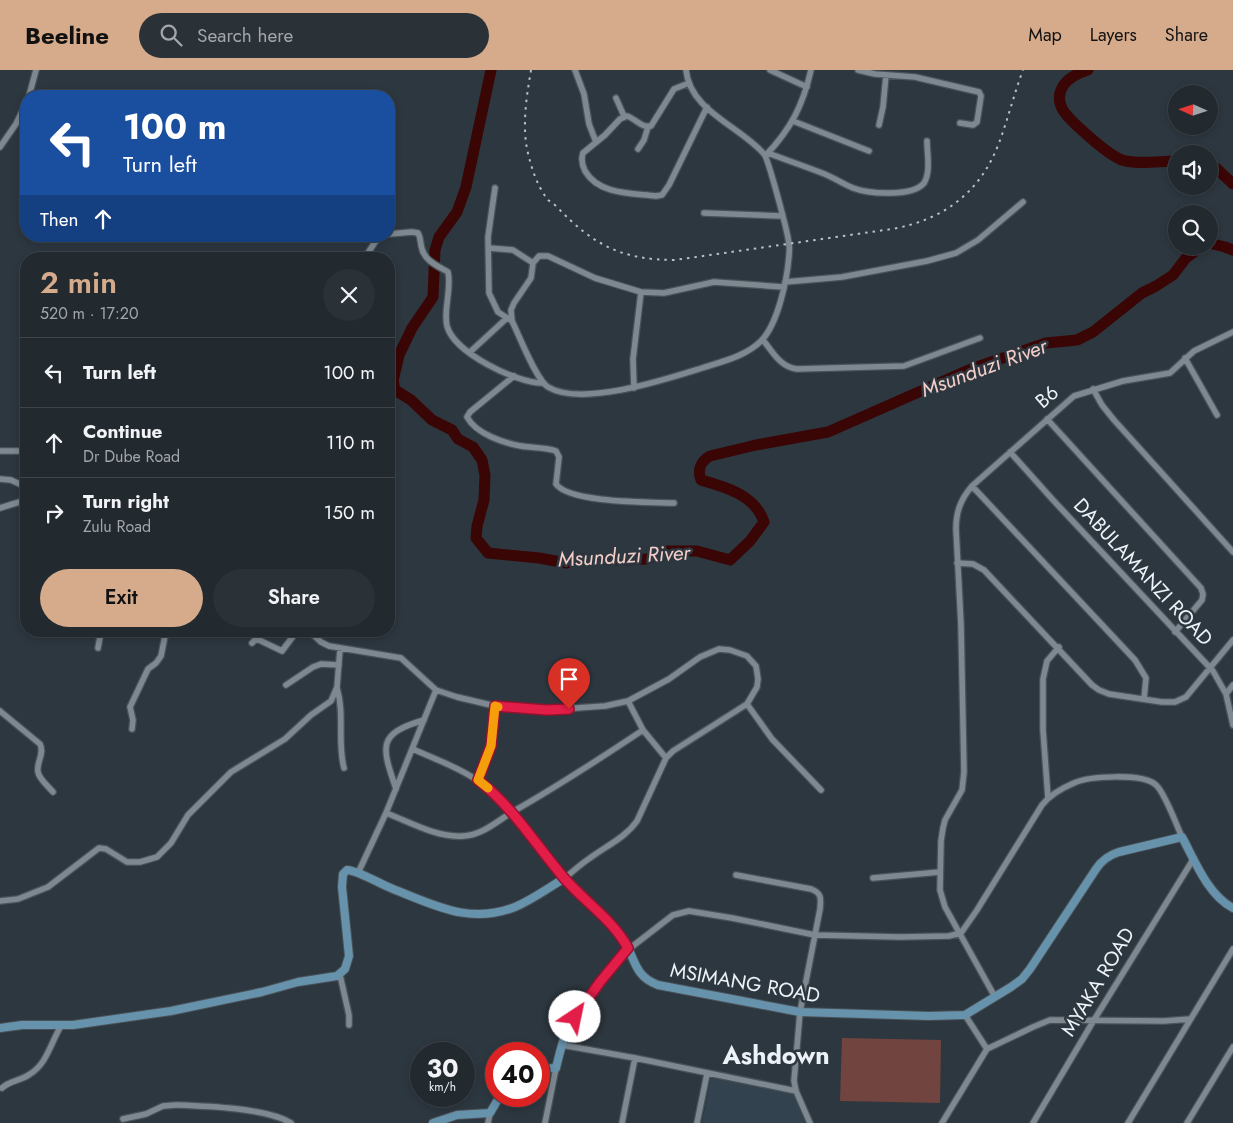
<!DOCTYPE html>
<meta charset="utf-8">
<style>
:root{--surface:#22292f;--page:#2a3137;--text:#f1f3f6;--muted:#a2a6aa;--line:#3f454b;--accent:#d6ab8b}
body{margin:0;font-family:Jost,sans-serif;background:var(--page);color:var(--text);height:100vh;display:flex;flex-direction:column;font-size:19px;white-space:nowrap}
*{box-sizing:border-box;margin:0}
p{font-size:16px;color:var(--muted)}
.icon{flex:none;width:28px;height:28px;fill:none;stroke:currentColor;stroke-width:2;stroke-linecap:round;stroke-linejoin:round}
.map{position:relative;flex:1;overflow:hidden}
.panel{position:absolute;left:20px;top:182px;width:375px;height:385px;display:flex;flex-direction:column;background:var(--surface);border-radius:20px;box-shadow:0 2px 8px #0003,0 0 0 1px var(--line)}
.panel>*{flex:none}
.top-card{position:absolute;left:20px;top:20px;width:375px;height:152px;border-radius:20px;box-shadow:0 2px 8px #0003,0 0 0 1px var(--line);background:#1a4fa0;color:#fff;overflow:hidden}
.needle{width:32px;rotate:273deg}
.tools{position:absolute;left:1168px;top:15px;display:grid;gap:10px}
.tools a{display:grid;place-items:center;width:50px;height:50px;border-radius:50%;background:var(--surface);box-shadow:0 2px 8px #0003,0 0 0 1px var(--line);font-size:25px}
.speed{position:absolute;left:410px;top:972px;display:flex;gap:10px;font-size:25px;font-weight:700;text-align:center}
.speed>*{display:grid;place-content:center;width:65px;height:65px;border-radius:50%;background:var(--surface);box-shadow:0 2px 8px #0003,0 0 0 1px var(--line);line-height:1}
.speed small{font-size:12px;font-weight:400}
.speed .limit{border:8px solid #d22;background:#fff;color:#111}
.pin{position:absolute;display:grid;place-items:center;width:42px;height:42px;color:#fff;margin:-51px -21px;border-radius:50% 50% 50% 0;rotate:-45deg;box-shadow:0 0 5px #0007}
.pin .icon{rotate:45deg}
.me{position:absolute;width:55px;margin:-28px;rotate:34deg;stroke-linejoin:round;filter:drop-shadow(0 0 4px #0008)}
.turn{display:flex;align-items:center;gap:18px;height:105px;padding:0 20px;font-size:22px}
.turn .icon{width:65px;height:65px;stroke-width:2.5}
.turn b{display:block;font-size:35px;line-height:42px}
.then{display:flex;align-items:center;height:48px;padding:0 20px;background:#0003;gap:10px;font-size:19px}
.round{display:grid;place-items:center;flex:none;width:52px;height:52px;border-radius:26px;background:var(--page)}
.headline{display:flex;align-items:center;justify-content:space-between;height:85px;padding:0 20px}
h1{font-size:30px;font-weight:600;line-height:38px;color:var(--accent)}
.primary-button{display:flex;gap:10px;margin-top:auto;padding:10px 20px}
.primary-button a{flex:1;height:58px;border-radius:30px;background:var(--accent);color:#111;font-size:20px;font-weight:600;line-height:58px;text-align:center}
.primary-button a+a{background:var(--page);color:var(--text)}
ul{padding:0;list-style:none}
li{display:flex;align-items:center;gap:15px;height:70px;padding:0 20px;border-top:1px solid var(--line)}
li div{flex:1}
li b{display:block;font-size:19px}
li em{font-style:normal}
header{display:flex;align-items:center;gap:30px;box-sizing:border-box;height:70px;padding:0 25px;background:var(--accent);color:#111}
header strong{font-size:24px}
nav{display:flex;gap:28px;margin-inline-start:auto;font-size:18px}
.search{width:350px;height:45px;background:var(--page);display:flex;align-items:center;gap:12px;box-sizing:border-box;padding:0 18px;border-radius:28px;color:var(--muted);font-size:19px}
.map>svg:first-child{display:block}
</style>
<header>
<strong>Beeline</strong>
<div class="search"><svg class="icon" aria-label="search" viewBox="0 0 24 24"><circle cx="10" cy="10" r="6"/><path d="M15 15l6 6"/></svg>Search here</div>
<nav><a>Map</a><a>Layers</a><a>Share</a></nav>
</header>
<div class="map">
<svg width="1233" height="1053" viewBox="0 0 1233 1053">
<rect width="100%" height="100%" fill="#2d373f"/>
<path fill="#32424e" d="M 711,1007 L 794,1023 L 805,1053 L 702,1053 Z"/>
<path fill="#72443f" d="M 842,968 L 941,970 L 940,1033 L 840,1031 Z"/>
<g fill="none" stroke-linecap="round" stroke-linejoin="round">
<path stroke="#3a0505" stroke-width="11" d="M 491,0 L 466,117 L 457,142 L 439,167 L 435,180 L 433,227 L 412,258 L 399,285 L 393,311 L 395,320 L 411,330 L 432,350 L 452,360 L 458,369 L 473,377 L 482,390 L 485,405 L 484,430 L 477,456 L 476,468 L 488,483 L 539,488 L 567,493 L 579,489 L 622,490 L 647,489 L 668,481 L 697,481 L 730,490 L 750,471 L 764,452 C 755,425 726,417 701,410 C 697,400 701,391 710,386 L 756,375 L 828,362 L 971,299 L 1046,273 L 1077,270 L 1093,262 L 1142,223 L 1156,216 L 1173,205 L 1186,188 L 1202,176
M 1088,0 C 1078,3 1069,7 1063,16 C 1051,36 1071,50 1085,63 C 1095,72 1109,85 1122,90 C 1138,95 1160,91 1176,91
M 1209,94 L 1216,98 L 1233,114
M 1209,173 L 1225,177 L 1233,180"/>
<g stroke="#495257" stroke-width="8">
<path id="street" d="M 575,0 L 584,24 L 589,54 L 596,72
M 686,0 C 690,41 740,56 764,84 C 768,88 789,166 789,175 C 790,178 789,183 789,186 C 787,210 778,254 761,271 C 745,287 720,292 699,299 C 664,310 581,337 548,317 C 536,310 519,265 512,251 L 511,240 L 514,233 L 531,208 L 533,193 L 539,186 L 548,186 L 595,208 L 641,222 L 664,223 L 714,212 L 784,217
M 770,0 L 807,17
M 858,0 L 875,4 L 915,7 L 979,22 L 981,26 L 977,52 L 973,55 L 960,53
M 689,13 L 674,19 L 651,56 C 641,58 636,49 627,46 L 620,49 L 605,65 L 583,83 C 581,89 582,95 585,101 C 599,125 632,123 656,126 L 662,125 L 669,115 L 707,37
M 29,26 L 36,0
M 616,28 L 624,46
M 793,51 L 869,81
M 879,55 L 883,37 L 886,5
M 0,77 L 16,54 L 26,33
M 638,79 L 644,70 L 648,57
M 768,83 C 786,90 804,96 822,103 C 833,107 843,114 853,118 C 869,124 913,127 924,113 C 931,102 927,83 927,71
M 766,85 C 791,59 803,35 811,0
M 495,118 L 488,167 L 489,223 L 498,242 L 512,251
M 704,143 L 782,146
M 389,164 L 412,162 L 418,163 C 421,168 420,173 422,179 C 425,191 438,196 448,202 C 452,220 443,239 447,256 C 454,283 517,313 542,313
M 489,178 L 513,180 L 533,193
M 364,189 L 377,169 L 382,166
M 785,212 L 842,207 L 927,191 L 956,183 L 978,170 L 1023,132
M 763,270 C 773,282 780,297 797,299 L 904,296 L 980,268
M 470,282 L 507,248
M 1185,288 L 1217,345
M 514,306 L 470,342 L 467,347 C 476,364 504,373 521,376 C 533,378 546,377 556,381 L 559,387 L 556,414 C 569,433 650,432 674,433
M 634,318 L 633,289 L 641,222
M 1093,319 L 1102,335 L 1114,350 L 1233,482
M 1047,349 L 1201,518 L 1203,524 L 1202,530 L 1175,562
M 0,381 L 26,381
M 1010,382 L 1053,430 L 1213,601 L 1226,624 L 1233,655
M 0,409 L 11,410 L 26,417
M 972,416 L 1135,590 L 1146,608 L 1144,629
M 0,438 L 26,430
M 957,493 L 973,494 L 984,500 L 1092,615 L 1099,620 L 1109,624 L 1162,632 L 1175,632 L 1186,627 L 1233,570
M 309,561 L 321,572 L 329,576 L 401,588 L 436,620 L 457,627 L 495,636 L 547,640 L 605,636 L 628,631 L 669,609 L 700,587 L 719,579 L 730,580 L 747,586 L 756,596 L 758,609 L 757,617 L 747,634 L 772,669 L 821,720
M 252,573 L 255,570 L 259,570 L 282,581 L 297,561
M 98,578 L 101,561
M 286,615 L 313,597 L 321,594 L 339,595
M 337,618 C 345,644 337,672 344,698
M 1226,624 L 1233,615
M 628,631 L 643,660 L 666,688
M 0,641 L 40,674 C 45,684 36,692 38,702 C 39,709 49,717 53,722
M 132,659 L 133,650 L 130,637 L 148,599 L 156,593 L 161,586 L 166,561
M 413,679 C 434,689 459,697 478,711 C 509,733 540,778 565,808 C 573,801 581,794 590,788 C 606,776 625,768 637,751 L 666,688 L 673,681 L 747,634
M 478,710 L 491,676 L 495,636
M 396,719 C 382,677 376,664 424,650
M 1048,728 L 1043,660 L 1043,609 L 1047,591 L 1059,577
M 386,743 C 410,752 437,768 463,766 C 483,765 497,751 514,741 C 558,716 601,688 643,660
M 358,803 L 386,743 L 436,620
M 736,805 L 811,819 C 822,823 821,829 820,839 L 800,942 L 794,1011 L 796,1021 L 810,1053
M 873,808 L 940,802
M 0,831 L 18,829 L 48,817 L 99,778 L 106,779 L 127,792 L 140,792 L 157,787 L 171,773 L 188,745 L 231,702 L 285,669 L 311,645 L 331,631 L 337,617 L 340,579
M 961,863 L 977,840 L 1042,735 C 1050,725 1062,718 1074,713 C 1089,706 1143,703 1156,715 C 1165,723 1176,754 1182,767
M 629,879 L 673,845 L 689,841 L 732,848 L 815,865 L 900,867 L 949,866 L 961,863
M 340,905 L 349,945 L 349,955
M 995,927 L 945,837 L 940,820 L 941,771 L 943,758 L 945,750 L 962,720 L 964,702 L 961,555 L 956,459 C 956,441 961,429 972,416 L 1074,326 L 1123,311 L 1170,303 L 1194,281 L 1233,262
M 965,945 L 987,979
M 562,975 L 635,988 L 796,1021
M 987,979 L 1033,957 L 1050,950 L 1164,951 L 1190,949
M 2,1018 C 10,1010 21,1011 30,1004 C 47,994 51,972 61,956
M 123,1049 L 146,1044 L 163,1036 L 176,1035 C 205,1036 267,1038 291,1053
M 488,1053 L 490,1043
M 545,1053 L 556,998
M 622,1053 L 635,988
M 697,1053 L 707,1004
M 942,1053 L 987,979
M 1033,1053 L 1094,950 L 1194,788
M 1128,1053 L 1233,879
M 1187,1053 L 1233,977"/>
</g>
<g stroke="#495257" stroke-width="10">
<path id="secondary" d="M 0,958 L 22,955 L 73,955 L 171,941 L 262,922 L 298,912 L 337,906 L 345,899 L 349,886 L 342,817 L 343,804 L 347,800 C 359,801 380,814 393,819 C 434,835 470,855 515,837 C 532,830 548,818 565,808 C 584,829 608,847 624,871 C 636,890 634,906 658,915 L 800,942 L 929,946 L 965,945 L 1011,917 L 1022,909 L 1030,899 L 1096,799 C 1102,790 1109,785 1119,782 L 1182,767 C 1195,791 1208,825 1233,838
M 539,999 L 556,998 C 559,986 562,972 567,961 C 582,930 606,904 629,879
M 433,1053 L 457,1045 L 490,1043 L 500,1026"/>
</g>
<use href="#street" stroke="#7d8891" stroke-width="5.5"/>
<use href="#secondary" stroke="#6792ac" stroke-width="8"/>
<path stroke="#b9c0c6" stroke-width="2" stroke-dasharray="2.5 5" stroke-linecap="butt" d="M 531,0 C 527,24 523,48 526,73 C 529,91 536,115 548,130 C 551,132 554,134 557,137 C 593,175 622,190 675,190 L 892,159 C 943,150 980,123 999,73 C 1008,49 1014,24 1023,0"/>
</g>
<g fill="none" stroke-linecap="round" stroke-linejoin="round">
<g stroke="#92132f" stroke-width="12">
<path id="route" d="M 569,639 L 547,640 L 495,636 L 491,676 L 478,710 C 512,736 536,775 564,808 C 585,832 613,850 628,878 L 600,912 L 575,947"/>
</g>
<use href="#route" stroke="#e11d48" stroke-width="9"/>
<path stroke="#f59e0b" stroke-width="9" d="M 488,718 L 478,710 L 491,676 L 495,636 L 498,637"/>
</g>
<g text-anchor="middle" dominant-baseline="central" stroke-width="5" stroke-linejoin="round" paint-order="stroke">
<g font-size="20" fill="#ecf2f7" stroke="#2d373f">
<text transform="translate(1047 327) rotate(-41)">B6</text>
<text transform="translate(1143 502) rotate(47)">DABULAMANZI ROAD</text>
<text transform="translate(1098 912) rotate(-59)">MYAKA ROAD</text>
<text transform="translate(745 913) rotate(10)">MSIMANG ROAD</text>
</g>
<g font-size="21" font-style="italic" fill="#f5cec9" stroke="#2d373f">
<text transform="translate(984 298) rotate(-20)">Msunduzi River</text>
<text transform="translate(624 486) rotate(-3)">Msunduzi River</text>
</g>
<g font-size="25" font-weight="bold" fill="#ecf2f7" stroke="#2d373f">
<text x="776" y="985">Ashdown</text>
</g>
</g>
</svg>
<div class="tools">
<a><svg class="needle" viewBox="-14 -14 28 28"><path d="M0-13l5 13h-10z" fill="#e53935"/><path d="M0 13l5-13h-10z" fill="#a2a6aa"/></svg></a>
<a><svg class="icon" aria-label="sound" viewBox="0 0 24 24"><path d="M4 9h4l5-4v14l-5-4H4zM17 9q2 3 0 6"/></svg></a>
<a><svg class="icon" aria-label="search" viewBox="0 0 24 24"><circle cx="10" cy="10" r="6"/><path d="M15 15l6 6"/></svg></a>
</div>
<div class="speed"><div>30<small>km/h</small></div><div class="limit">40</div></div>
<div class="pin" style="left:569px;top:639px;background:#d93025"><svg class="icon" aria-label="arrive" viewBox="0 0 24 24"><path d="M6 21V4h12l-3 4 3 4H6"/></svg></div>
<svg class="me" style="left:575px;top:947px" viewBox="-20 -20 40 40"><circle r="19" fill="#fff"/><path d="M0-13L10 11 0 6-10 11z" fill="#e11d48"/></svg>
<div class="top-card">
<div class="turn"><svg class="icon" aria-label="left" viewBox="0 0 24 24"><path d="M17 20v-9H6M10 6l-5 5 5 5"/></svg><div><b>100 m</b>Turn left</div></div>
<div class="then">Then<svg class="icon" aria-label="ahead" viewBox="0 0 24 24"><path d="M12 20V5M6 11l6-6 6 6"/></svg></div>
</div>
<section class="panel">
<div class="headline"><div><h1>2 min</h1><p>520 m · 17:20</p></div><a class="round"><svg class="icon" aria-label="close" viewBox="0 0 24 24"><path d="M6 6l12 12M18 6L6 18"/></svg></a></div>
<ul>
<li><svg class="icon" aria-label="left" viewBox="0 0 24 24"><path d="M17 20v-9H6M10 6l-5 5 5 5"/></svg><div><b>Turn left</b></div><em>100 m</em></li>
<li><svg class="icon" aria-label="ahead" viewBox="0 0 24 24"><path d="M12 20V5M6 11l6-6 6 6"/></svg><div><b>Continue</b><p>Dr Dube Road</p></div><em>110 m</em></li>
<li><svg class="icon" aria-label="right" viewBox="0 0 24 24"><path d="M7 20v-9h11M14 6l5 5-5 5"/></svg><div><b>Turn right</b><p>Zulu Road</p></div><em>150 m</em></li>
</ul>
<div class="primary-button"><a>Exit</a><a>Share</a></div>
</section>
</div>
